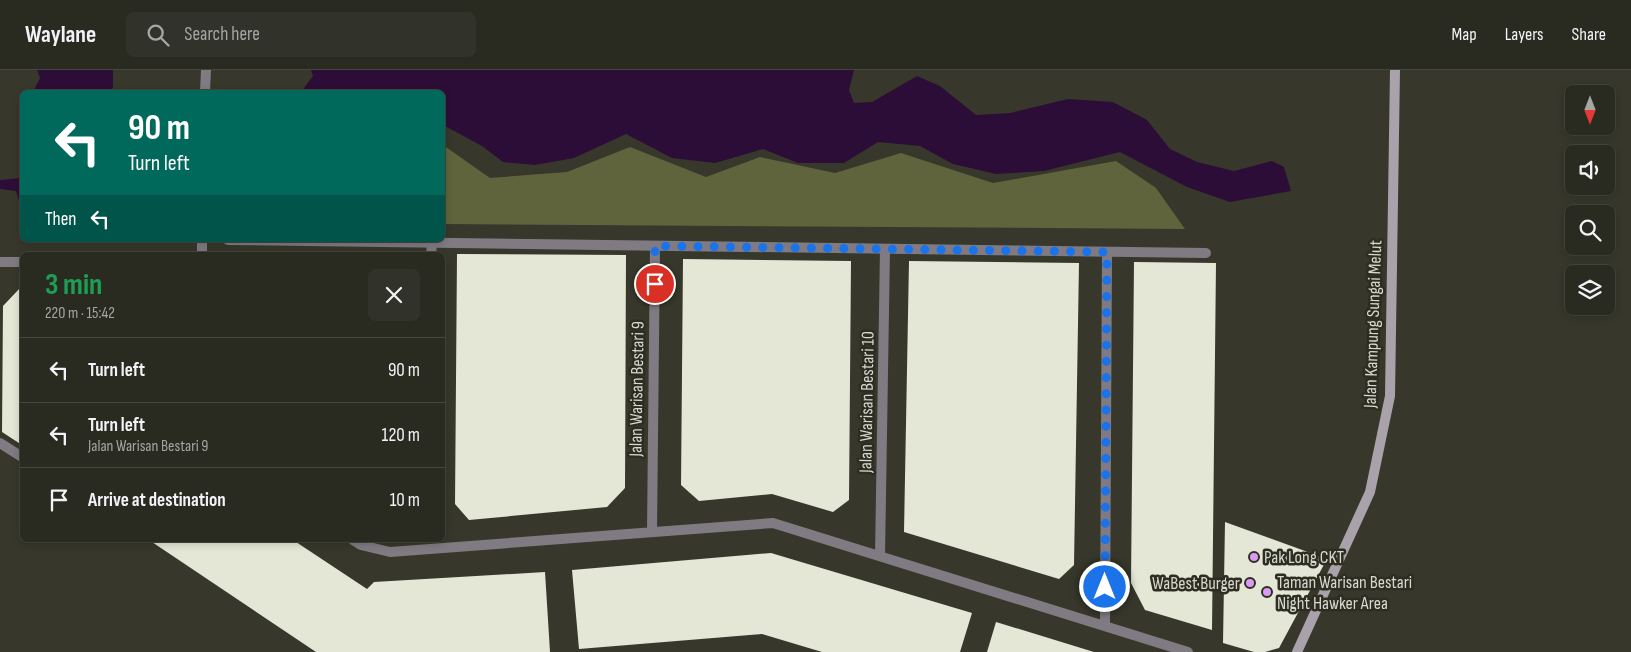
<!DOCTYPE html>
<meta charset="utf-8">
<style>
:root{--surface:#292a20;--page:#313229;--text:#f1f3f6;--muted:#a5a7a5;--line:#45463e}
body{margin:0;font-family:"Sofia Sans Condensed",sans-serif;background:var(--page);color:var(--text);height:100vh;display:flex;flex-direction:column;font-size:19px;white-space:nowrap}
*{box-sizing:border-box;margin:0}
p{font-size:16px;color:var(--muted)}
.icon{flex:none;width:28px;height:28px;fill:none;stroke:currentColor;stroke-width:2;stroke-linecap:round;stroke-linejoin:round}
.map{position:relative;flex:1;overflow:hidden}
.drawer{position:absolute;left:20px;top:182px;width:425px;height:290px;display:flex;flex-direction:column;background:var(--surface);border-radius:8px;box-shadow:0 2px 8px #0003,0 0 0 1px var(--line)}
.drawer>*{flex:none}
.hud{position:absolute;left:20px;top:20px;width:425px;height:152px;border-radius:8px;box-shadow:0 2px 8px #0003,0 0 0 1px var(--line);background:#00695c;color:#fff;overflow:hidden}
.needle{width:32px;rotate:180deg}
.fabs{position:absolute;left:1565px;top:15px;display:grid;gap:10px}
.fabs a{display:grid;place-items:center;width:50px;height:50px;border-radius:8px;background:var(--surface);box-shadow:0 2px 8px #0003,0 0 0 1px var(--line);font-size:25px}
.pin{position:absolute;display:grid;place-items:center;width:42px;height:42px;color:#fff;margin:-21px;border:2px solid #fff;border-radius:50%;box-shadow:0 1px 5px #0007}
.me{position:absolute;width:55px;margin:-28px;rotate:0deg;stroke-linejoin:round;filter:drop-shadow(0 0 4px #0008)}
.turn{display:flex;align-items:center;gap:18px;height:105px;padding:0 25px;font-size:22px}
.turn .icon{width:65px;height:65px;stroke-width:2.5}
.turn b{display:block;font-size:35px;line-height:42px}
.then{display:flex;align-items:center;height:48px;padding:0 25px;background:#0003;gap:10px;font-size:19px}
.round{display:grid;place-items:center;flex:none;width:52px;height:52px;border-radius:8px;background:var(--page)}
.summary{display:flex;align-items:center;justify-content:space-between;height:85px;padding:0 25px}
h1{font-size:30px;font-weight:700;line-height:38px;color:#1e9e55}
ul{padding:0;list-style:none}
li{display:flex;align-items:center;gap:15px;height:65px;padding:0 25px;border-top:1px solid var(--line)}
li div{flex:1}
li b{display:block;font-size:19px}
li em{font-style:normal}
header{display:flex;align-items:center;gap:30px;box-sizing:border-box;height:70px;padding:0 25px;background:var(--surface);border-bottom:1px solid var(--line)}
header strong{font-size:24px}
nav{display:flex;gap:28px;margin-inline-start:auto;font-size:18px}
.search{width:350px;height:45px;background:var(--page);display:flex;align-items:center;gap:12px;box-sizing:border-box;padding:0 18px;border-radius:8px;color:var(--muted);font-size:19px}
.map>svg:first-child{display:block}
</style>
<header>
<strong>Waylane</strong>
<div class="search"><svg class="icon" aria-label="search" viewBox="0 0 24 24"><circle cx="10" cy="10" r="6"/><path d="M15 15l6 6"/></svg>Search here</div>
<nav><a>Map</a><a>Layers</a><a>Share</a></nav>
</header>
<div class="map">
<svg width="1631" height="582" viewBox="0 0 1631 582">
<rect width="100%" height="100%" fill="#37382b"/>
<path fill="#5f643c" d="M 443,75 L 490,108 L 567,102 L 630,77 L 706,107 L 760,87 L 835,103 L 901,83 L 993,113 L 1116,91 L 1156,118 L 1185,159 L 443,154 Z"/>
<path fill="#2c0d37" d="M 37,0 L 113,0 L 113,17 L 110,22 L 33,22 L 40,8 Z
M 311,0 L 854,0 L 849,20 L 854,33 L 872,32 L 917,6 L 940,16 L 976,45 L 1010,43 L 1068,29 L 1113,32 L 1147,50 L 1170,79 L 1197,92 L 1234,101 L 1272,91 L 1284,97 L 1291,121 L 1230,132 L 1187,117 L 1120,82 L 1044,101 L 996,104 L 953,94 L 920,76 L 878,72 L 844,93 L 798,93 L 763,79 L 715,93 L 672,88 L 626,64 L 574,88 L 535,95 L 503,92 L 482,76 L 443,55 L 442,22 L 301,22 L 313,6 Z
M 22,108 L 22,134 L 20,134 L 16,121 L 0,119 L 0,110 Z"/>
<path fill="#e4e7d5" d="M 229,181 L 401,182 L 401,185 L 229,185 Z
M 457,184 L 626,185 L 625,418 L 607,437 L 469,450 L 455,434 Z
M 683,189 L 851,191 L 849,430 L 833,442 L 772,424 L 699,431 L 681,415 Z
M 909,191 L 1079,193 L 1074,495 L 1059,509 L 904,462 Z
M 1134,192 L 1216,193 L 1212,560 L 1145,540 L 1131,513 Z
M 20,218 L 22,218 L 22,375 L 2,362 L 3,236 Z
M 1225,452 L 1327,489 L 1279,578 L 1265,582 L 1254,582 L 1223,573 Z
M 149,470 L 293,470 L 367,519 L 374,512 L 545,502 L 550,582 L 316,582 Z
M 771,483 L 972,543 L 960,582 L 822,582 L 762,564 L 579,579 L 572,500 Z
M 996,552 L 1094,582 L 987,582 Z"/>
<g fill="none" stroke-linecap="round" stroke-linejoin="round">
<path stroke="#807b82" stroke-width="10" d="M 228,170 L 1206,183"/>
<path stroke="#807b82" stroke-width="10" d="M 205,22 L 206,0
M 202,185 L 202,170
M 431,185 L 432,173
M 0,192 L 22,192
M 0,373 L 22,387
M 652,462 L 655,176
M 353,470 L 361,475 L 390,482 L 773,453 L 1188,582
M 880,486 L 885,179
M 1105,556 L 1107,182"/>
<path stroke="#a9a2ab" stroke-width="10" d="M 1297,582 L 1370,422 L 1390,326 L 1395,0"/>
</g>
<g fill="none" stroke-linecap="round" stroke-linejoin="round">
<path stroke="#1a73e8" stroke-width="9" stroke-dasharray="0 16.2" d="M 655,214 L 655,176 L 1107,182 L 1105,517"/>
</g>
<g fill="#dc99f4" stroke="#2d2e21" stroke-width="2">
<circle cx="1254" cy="487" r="5"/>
<circle cx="1250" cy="513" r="5"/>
<circle cx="1267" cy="522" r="5"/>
</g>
<g text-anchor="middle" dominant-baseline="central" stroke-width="5" stroke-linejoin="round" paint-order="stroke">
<g font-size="18" fill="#d7d8cf" stroke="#2d2e21">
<text transform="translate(1373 254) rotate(-88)">Jalan Kampung Sungai Melut</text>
<text transform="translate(637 319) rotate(-89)">Jalan Warisan Bestari 9</text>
<text transform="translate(867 332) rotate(-89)">Jalan Warisan Bestari 10</text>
</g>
<g font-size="18" fill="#d7d8cf" stroke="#2d2e21" text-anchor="start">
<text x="1264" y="487">Pak Long CKT</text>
<text x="1277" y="512">Taman Warisan Bestari<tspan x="1277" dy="21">Night Hawker Area</tspan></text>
<text x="1240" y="513" text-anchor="end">WaBest Burger</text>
</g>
</g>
</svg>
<div class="fabs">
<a><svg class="needle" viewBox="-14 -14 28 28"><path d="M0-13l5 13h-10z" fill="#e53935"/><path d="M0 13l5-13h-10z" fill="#a5a7a5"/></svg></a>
<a><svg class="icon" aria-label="sound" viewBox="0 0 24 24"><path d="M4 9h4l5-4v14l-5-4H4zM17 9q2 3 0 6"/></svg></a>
<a><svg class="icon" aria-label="search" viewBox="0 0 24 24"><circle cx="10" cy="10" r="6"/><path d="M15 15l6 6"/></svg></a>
<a><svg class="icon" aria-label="layers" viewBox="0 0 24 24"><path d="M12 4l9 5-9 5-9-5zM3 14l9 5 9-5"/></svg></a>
</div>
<div class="pin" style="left:655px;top:214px;background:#d93025"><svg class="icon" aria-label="arrive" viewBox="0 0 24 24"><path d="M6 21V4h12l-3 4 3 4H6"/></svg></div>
<svg class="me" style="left:1105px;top:517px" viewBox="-20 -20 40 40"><circle r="17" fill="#1a73e8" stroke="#fff" stroke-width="3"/><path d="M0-11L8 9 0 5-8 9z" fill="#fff"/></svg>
<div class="hud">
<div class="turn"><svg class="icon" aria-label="left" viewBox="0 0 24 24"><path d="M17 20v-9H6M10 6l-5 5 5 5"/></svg><div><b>90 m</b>Turn left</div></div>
<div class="then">Then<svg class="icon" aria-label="left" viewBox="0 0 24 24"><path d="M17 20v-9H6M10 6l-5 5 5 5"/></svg></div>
</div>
<section class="drawer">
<div class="summary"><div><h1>3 min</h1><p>220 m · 15:42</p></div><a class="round"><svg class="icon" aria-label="close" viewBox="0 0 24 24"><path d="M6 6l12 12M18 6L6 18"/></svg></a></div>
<ul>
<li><svg class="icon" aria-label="left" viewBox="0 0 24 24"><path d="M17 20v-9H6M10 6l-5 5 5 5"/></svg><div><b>Turn left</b></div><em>90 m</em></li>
<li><svg class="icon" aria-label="left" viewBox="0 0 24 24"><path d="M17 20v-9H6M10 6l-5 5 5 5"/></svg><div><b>Turn left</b><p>Jalan Warisan Bestari 9</p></div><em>120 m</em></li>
<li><svg class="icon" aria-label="arrive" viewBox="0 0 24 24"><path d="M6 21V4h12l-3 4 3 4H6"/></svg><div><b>Arrive at destination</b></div><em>10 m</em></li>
</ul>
</section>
</div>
